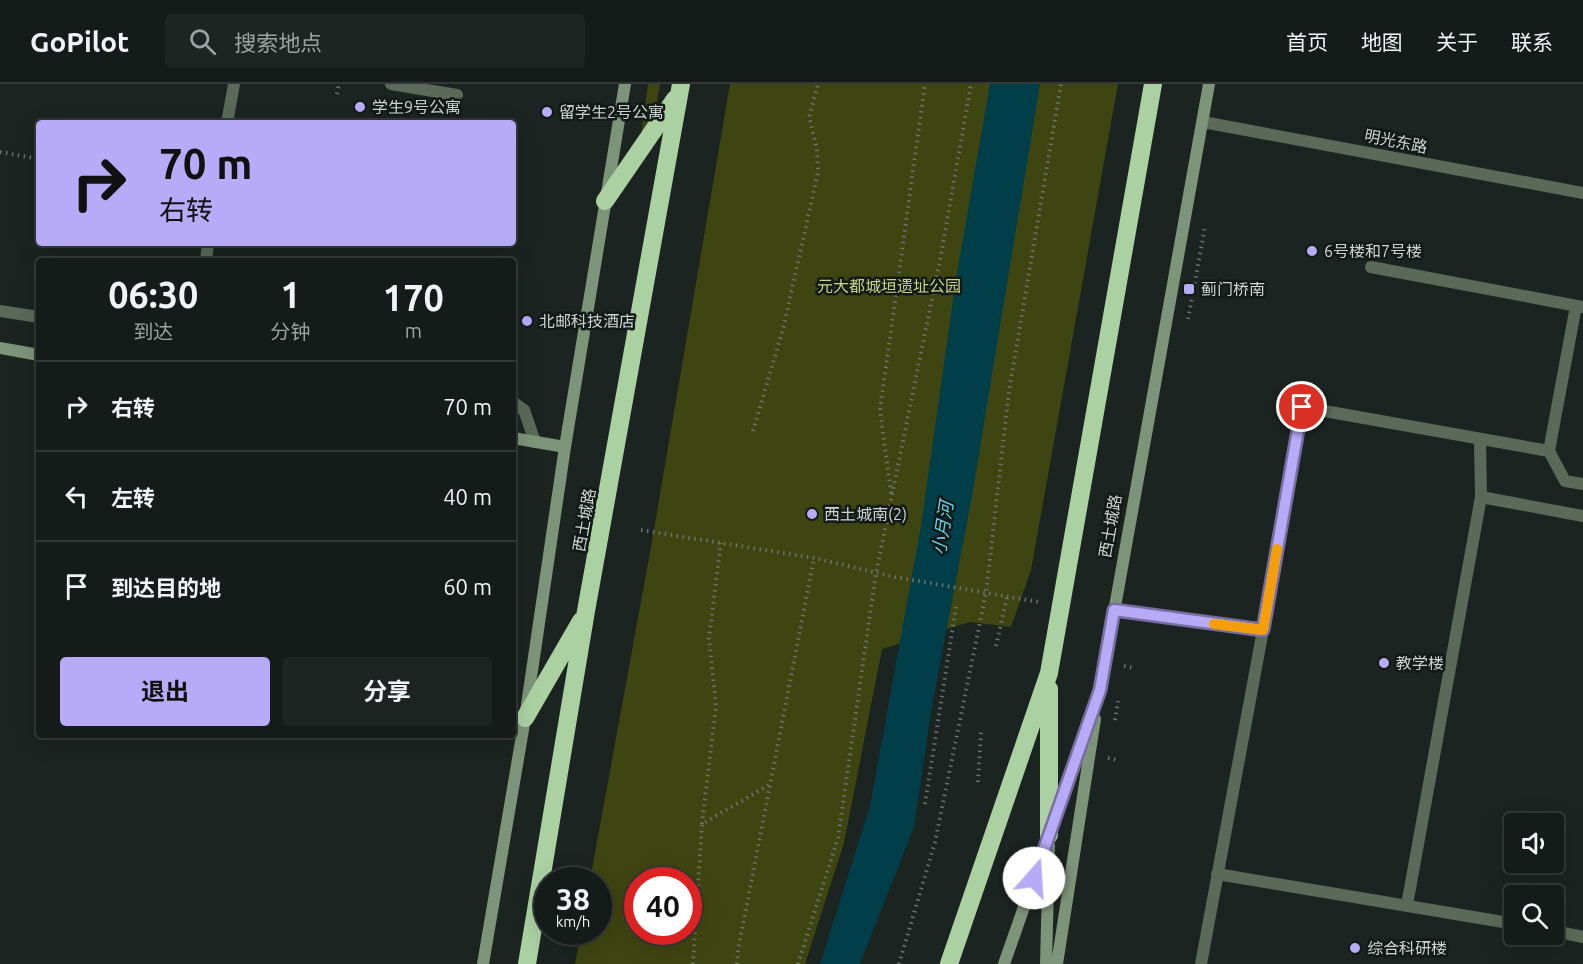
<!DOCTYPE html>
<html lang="zh">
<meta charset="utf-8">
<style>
:root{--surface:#141b18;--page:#1d2421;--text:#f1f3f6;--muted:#9da1a2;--line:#333937;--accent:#b7abf8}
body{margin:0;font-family:Ubuntu,"Noto Sans SC",sans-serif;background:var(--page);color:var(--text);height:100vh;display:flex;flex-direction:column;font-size:22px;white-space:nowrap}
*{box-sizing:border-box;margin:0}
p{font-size:20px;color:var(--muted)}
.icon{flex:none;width:33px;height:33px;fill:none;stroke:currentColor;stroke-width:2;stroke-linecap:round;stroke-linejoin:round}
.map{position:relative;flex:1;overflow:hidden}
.sheet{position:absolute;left:36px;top:174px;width:480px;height:480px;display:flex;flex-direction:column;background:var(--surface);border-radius:6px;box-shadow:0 6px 24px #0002,0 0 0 2px var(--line)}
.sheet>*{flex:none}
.top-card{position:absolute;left:36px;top:36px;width:480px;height:126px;border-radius:6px;box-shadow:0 6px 24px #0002,0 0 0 2px var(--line);background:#b7abf8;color:#111;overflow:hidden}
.tools{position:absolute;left:1504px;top:729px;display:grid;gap:12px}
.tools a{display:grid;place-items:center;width:60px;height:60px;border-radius:6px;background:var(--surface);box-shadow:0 6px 24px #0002,0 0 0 2px var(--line);font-size:30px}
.speed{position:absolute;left:534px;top:783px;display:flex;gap:12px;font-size:30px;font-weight:700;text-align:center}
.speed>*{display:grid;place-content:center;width:78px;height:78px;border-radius:50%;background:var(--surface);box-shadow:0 6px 24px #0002,0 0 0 2px var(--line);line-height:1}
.speed small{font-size:15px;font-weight:400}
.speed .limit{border:9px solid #d22;background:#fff;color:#111}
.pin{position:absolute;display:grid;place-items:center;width:51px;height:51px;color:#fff;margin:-26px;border:3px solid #fff;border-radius:50%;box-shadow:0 2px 6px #0007}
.me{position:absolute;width:66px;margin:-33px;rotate:19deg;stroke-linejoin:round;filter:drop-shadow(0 0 4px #0008)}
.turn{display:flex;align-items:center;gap:21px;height:126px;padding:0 24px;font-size:27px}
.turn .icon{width:78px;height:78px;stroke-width:2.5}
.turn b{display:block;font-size:42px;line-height:51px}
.eta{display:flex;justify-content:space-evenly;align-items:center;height:102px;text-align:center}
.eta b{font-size:36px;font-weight:700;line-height:42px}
.button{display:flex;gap:12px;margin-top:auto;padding:12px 24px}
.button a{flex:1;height:69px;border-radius:6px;background:var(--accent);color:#111;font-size:24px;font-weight:700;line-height:69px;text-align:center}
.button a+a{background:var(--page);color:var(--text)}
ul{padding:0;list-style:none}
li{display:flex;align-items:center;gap:18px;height:90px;padding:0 24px;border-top:2px solid var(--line)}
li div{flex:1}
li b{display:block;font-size:22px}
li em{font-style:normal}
header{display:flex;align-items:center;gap:36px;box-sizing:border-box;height:84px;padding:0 30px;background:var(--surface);border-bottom:2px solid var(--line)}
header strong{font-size:28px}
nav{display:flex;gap:33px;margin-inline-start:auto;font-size:21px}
.search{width:420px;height:54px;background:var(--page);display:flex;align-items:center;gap:15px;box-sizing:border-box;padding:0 21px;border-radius:6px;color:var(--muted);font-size:22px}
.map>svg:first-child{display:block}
</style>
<header>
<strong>GoPilot</strong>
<div class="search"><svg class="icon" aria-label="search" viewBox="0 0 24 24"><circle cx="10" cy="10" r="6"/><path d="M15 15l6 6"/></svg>搜索地点</div>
<nav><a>首页</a><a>地图</a><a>关于</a><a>联系</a></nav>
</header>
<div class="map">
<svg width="1583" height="880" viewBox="0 0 1583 880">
<rect width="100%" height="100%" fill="#1b2420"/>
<path fill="#3f4510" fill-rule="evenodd" d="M 648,0 L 660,0 L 654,34 L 641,52 Z
M 730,0 L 1118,0 L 1031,486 L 1011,543 L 970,538 L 882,565 L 844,759 L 805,880 L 575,880 L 581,848 L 598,848 L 598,796 L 590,796 L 651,463 ZM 638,796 L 688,796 L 688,848 L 638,848 Z"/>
<path fill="#003e4a" d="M 990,0 L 1040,0 L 972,412 L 932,622 L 914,743 L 860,880 L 820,880 L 870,722 L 921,442 L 956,195 Z"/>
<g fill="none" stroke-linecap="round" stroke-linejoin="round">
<path stroke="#6a726e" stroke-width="4" stroke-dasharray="1.5 4.5" stroke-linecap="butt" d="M 337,10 L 339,0
M 0,68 L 39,75
M 454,159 L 457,161
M 1188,235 L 1205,143
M 753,347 L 784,241 L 818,88 L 817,65 L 809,33 L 818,0
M 891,409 L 880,326 L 925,0
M 641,446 L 814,474 L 895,493 L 1039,518
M 996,562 L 1007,513
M 1124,582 L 1134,584
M 1115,636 L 1118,617
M 1108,674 L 1117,676
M 978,698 L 981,648
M 925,720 L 956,523
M 702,740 L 716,622 L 709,554 L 721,459
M 693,880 L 702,740 L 769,701
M 737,880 L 738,866 L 814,474
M 798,880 L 838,754 L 876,489 L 941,171 L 971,0
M 899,880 L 935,758 L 986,509 L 1009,307 L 1061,0"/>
<path stroke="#5b6a58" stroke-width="12" d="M 391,0 L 457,11
M 227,39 L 234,0
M 206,177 L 208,159
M 1371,183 L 1583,223
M 1576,222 L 1549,367 L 1565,397 L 1583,400
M 0,227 L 39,233
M 513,318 L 524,326 L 535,358
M 1302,323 L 1549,367
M 1407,821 L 1481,413"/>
<path stroke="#5b6a58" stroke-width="12" d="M 1203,38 L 1583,109
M 1480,355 L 1481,413 L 1583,432
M 1114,526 L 1263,546
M 1217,790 L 1515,840
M 1554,847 L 1583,853
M 1201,880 L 1263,546 L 1302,323"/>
<path stroke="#7c9477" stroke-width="12" d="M 0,264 L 39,271
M 513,354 L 565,363
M 483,880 L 525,634 L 565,363 L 625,0
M 1004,880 L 1100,606 L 1209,0
M 1046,880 L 1049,761
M 1057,880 L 1095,635"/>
<path stroke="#abd1a3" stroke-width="18" d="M 605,117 L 675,15
M 525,634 L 581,537
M 1049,751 L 1049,605
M 527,880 L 586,527 L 681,0
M 949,880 L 1049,589 L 1153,0"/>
</g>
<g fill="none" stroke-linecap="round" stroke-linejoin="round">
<g stroke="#776fa1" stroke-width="15">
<path id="route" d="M 1034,794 L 1100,606 L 1114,526 L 1263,546 L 1302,323"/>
</g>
<use href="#route" stroke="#b7abf8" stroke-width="10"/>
<path stroke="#f59e0b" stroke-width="10" d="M 1214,540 L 1263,546 L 1277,465"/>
</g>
<g fill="#b7abf8" stroke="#121a17" stroke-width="2">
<circle cx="360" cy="23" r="6"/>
<circle cx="547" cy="28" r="6"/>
<circle cx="1312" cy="167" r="6"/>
<rect x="1183" y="199" width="12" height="12" rx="3"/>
<circle cx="527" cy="237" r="6"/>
<circle cx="812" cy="430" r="6"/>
<circle cx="1384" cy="579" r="6"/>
<circle cx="1355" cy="864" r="6"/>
</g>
<g text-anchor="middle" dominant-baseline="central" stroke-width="5" stroke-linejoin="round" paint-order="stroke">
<g font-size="16" fill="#cdd3d0" stroke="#121a17" text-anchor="start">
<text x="372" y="23">学生9号公寓</text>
<text x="559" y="28">留学生2号公寓</text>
<text x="1324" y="167">6号楼和7号楼</text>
<text x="1201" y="205">蓟门桥南</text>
<text x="539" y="237">北邮科技酒店</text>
<text x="824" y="430">西土城南(2)</text>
<text x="1396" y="579">教学楼</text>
<text x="1367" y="864">综合科研楼</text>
</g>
<g font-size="16" fill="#cdd3d0" stroke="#121a17">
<text transform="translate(1396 57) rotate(11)">明光东路</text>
<text transform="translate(584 436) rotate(-80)">西土城路</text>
<text transform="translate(1110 442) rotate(-80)">西土城路</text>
</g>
<g font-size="16" fill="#c8d383" stroke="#121a17">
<text x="889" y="202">元大都城垣遗址公园</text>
</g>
<g font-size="18" font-style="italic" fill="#68d3ec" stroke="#121a17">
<text transform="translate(942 444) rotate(-81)">小月河</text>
</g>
</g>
</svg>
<div class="tools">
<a><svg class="icon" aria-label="sound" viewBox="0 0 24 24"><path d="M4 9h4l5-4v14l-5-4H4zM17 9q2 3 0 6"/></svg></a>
<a><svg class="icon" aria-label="search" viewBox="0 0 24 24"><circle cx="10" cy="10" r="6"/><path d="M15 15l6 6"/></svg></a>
</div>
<div class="speed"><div>38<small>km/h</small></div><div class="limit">40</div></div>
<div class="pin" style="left:1302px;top:323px;background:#d93025"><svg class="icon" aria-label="arrive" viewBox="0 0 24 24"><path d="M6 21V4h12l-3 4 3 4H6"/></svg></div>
<svg class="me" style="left:1034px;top:794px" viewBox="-20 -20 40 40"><circle r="19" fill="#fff"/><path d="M0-13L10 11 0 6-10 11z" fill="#b7abf8"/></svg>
<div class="top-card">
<div class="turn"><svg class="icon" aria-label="right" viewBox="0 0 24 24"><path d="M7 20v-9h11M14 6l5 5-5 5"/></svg><div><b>70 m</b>右转</div></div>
</div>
<section class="sheet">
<div class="eta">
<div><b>06:30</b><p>到达</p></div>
<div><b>1</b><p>分钟</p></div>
<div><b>170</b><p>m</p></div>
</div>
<ul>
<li><svg class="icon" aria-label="right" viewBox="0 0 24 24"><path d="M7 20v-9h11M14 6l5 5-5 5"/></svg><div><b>右转</b></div><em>70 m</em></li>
<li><svg class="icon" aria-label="left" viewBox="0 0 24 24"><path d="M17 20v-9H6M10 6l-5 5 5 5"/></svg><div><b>左转</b></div><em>40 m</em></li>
<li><svg class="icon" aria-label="arrive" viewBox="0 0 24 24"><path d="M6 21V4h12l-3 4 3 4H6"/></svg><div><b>到达目的地</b></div><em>60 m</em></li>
</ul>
<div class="button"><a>退出</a><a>分享</a></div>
</section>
</div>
